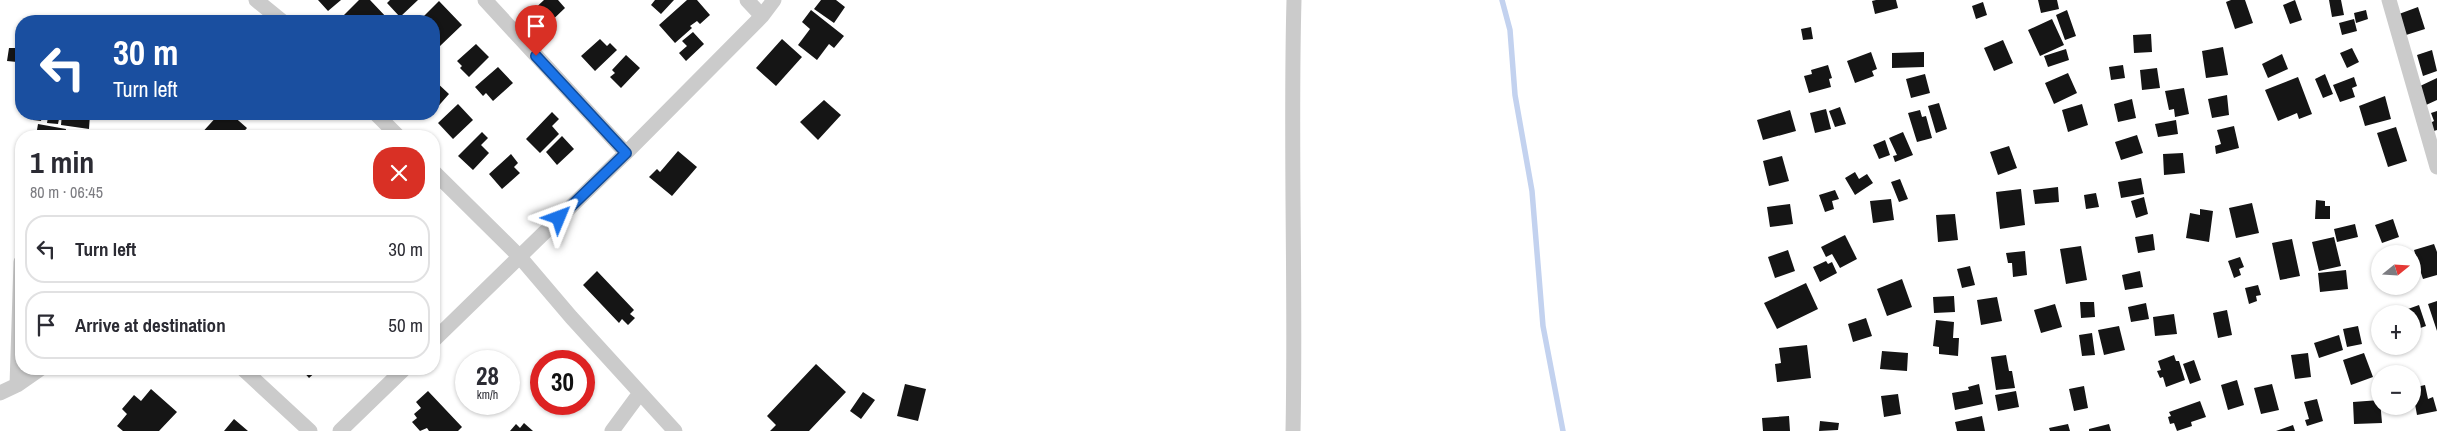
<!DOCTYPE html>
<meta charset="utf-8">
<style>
:root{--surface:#fff;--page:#f7f7f7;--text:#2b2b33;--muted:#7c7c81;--line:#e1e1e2}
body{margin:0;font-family:"Archivo Narrow",sans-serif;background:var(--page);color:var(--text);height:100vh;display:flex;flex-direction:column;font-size:19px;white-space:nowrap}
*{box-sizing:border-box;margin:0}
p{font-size:16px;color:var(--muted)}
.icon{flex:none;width:28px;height:28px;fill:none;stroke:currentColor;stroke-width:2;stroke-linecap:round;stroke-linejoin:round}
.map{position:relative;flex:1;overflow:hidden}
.drawer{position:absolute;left:15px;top:130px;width:425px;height:245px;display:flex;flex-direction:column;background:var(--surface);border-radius:20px;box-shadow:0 1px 4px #0004}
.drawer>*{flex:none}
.guide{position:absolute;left:15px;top:15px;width:425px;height:105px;border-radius:20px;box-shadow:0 1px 4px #0004;background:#1a4fa0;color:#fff;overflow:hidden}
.needle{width:32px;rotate:72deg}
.buttons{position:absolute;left:2371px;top:245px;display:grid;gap:10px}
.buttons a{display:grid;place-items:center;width:50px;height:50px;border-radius:50%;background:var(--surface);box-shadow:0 1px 4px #0004;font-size:25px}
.speed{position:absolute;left:455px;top:350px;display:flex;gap:10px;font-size:25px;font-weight:700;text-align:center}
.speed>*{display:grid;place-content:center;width:65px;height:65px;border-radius:50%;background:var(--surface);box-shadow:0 1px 4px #0004;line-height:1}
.speed small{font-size:12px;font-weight:400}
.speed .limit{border:8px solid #d22;background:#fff;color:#111}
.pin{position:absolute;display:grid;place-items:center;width:42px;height:42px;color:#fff;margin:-51px -21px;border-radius:50% 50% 50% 0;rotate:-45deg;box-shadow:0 0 5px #0007}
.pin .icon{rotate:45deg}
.me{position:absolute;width:55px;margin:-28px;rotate:46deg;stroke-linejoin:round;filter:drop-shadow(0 0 4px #0008)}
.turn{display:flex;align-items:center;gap:18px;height:105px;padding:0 15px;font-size:22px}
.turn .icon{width:65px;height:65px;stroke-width:2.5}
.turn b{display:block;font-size:35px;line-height:42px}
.round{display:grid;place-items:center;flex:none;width:52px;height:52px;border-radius:20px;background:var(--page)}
.overview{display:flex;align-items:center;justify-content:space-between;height:85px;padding:0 15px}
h1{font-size:30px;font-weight:700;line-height:38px}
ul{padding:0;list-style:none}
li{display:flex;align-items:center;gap:15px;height:68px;margin:0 10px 8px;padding:0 5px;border:2px solid var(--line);border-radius:20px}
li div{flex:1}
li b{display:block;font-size:19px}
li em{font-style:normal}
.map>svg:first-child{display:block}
</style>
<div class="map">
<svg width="2437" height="431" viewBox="0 0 2437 431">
<rect width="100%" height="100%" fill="#fff"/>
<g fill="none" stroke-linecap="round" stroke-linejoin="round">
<path stroke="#c3d2ef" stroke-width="5.5" d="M 1502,0 L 1510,30 L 1515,95 L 1532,191 L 1543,326 L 1563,431"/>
</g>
<path fill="#151515" d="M 318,0 L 341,0 L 328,11 Z
M 359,0 L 370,0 L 388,19 L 386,21 L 338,21 Z
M 390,0 L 418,0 L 400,17 L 387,3 Z
M 544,0 L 558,0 L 565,8 L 543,29 L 529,14 Z
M 655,0 L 674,0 L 661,14 L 651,5 Z
M 687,0 L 697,0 L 710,15 L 700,24 L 697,21 L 690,26 L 692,28 L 675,43 L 659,25 Z
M 821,0 L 836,0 L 845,7 L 834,23 L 814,9 Z
M 1876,0 L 1896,0 L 1898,8 L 1875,14 L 1872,1 Z
M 2038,0 L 2057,0 L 2059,9 L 2041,13 Z
M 2231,0 L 2245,0 L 2253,23 L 2235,29 L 2226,2 Z
M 2295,0 L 2302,20 L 2290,24 L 2283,5 Z
M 2329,0 L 2341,0 L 2344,15 L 2332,17 Z
M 439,1 L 462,25 L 440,46 L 434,40 L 434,21 L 423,21 L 421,19 Z
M 1983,2 L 1987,15 L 1976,19 L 1972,6 Z
M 2418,7 L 2425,29 L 2406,35 L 2399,14 Z
M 811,10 L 844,36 L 834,48 L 829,44 L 817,60 L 798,45 L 810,29 L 802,22 Z
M 2067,10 L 2076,36 L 2065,40 L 2056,15 Z
M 2366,10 L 2368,19 L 2356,23 L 2354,13 Z
M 76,15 L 98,15 L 98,19 L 112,19 L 112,21 L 76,21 Z
M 2052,19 L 2064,45 L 2040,56 L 2028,30 Z
M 2354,19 L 2357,31 L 2342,35 L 2339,23 Z
M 1811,27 L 1813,39 L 1803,40 L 1801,29 Z
M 17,32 L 21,32 L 21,80 L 15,79 L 17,62 L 7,61 L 9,48 L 15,48 Z
M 693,32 L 704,44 L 686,61 L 679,53 L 687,46 L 682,41 Z
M 2151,34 L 2152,52 L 2134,53 L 2133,35 Z
M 600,39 L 607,46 L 610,43 L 617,50 L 595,71 L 581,56 Z
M 782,39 L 802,57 L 776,86 L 756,68 Z
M 2003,40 L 2013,63 L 1994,71 L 1984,48 Z
M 476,44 L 489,57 L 469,77 L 460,68 L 462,66 L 457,61 Z
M 2223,47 L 2228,75 L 2206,78 L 2202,51 Z
M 2352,48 L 2359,62 L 2347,68 L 2340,53 Z
M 2066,49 L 2069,60 L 2048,67 L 2044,56 Z
M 2432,50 L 2437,71 L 2423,76 L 2417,55 Z
M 1871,52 L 1877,69 L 1872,71 L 1874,76 L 1855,83 L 1847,61 Z
M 1924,52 L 1924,67 L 1892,68 L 1892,53 Z
M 2282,54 L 2288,69 L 2268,78 L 2262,64 Z
M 626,55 L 640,68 L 621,88 L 610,77 L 615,73 L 612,70 Z
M 1828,65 L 1832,78 L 1829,79 L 1831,87 L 1809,93 L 1804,76 L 1812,74 L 1811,70 Z
M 2123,65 L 2125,78 L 2111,80 L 2109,67 Z
M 498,67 L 513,83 L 493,101 L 486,93 L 483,96 L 475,87 Z
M 2157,68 L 2160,88 L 2142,90 L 2140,70 Z
M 2068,73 L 2077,93 L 2054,104 L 2045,83 Z
M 1925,74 L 1930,93 L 1911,98 L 1906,79 Z
M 2325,74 L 2333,94 L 2323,98 L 2315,79 Z
M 2298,77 L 2312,114 L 2299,119 L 2297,113 L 2278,121 L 2265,90 Z
M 2354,77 L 2357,86 L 2352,88 L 2355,97 L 2340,102 L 2333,85 Z
M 2437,78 L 2437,100 L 2426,105 L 2418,87 Z
M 434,80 L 449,94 L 434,111 Z
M 2184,88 L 2189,114 L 2175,117 L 2174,109 L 2169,110 L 2165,91 Z
M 2227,95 L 2229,115 L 2212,118 L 2208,99 Z
M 2385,96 L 2391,119 L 2365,126 L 2359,106 Z
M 2132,99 L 2136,118 L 2118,122 L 2114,104 Z
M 824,100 L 841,115 L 818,140 L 800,122 Z
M 1939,103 L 1947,129 L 1936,133 L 1928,106 Z
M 458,104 L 473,120 L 453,139 L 438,123 Z
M 2082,104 L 2088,125 L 2068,132 L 2062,110 Z
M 1840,107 L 1846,124 L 1835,127 L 1829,111 Z
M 1826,109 L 1831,129 L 1815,133 L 1810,113 Z
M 1790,110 L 1796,131 L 1763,140 L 1757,120 Z
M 1920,110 L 1922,117 L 1926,116 L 1932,138 L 1917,142 L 1908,113 Z
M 2437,111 L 2437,130 L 2434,131 L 2430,123 L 2434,121 L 2431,113 Z
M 552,112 L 559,119 L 552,126 L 559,134 L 540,153 L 526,139 Z
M 34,114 L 60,114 L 58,124 L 47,123 L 48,117 L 42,117 L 41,121 L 33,120 Z
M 62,114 L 90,114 L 89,129 L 61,125 Z
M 219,114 L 231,114 L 247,128 L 240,136 L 199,136 Z
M 2176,120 L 2178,134 L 2158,137 L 2155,124 Z
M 38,124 L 66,129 L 65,136 L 36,136 Z
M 2234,126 L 2239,148 L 2216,154 L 2215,146 L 2221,144 L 2217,130 Z
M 2396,127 L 2407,161 L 2388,167 L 2377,133 Z
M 482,132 L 488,138 L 481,145 L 489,153 L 473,170 L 458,156 Z
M 1903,132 L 1913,155 L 1895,162 L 1893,156 L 1897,155 L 1889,138 Z
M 2137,135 L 2143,153 L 2121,160 L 2115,142 Z
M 562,136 L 574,149 L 557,165 L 546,152 Z
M 1885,140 L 1890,155 L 1879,159 L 1873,145 Z
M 2009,146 L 2017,168 L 1998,175 L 1990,152 Z
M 678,151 L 697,167 L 672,196 L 649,177 L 657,169 L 660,172 Z
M 2183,153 L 2185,173 L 2164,175 L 2163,154 Z
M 511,154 L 518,163 L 514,167 L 520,173 L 502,189 L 489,174 Z
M 1782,156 L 1789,181 L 1769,186 L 1763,161 Z
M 1855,172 L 1859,179 L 1867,174 L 1873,183 L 1855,195 L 1845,178 Z
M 2141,178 L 2144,194 L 2121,198 L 2118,182 Z
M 1900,179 L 1908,199 L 1899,202 L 1891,182 Z
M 2058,187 L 2059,202 L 2035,204 L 2033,190 Z
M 2021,189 L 2025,225 L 2000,229 L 1996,192 Z
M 1835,190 L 1839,199 L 1832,201 L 1834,209 L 1825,212 L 1819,195 Z
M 2096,193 L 2099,207 L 2086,209 L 2084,195 Z
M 2144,197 L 2148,214 L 2136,218 L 2131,201 Z
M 1891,199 L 1894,220 L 1873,223 L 1870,201 Z
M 2316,200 L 2325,201 L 2325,206 L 2330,206 L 2330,219 L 2315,219 Z
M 2252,203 L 2259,233 L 2236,238 L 2229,208 Z
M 1790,204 L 1793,224 L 1770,227 L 1767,207 Z
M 2200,209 L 2213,211 L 2209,242 L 2186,238 L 2190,213 L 2200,215 Z
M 1955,214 L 1958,240 L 1938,242 L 1936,215 Z
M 2393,219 L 2399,237 L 2382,243 L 2375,225 Z
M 2355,224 L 2358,237 L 2337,242 L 2334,229 Z
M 2153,234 L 2155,250 L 2138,253 L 2135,237 Z
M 1845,235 L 1857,259 L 1840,268 L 1832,254 L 1826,257 L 1821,247 Z
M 2334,237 L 2341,266 L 2319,271 L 2312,242 Z
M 2292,239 L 2300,276 L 2280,280 L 2272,243 Z
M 2434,244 L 2437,252 L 2437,275 L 2423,279 L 2420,270 L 2416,271 L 2414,264 L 2418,263 L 2414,250 Z
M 2081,246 L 2087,280 L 2066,284 L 2060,249 Z
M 1788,250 L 1795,271 L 1775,278 L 1768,257 Z
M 2025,251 L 2027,275 L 2013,277 L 2012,263 L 2008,263 L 2006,253 Z
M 2240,257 L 2244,267 L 2239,269 L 2241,275 L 2234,278 L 2228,261 Z
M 1826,261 L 1828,264 L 1832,262 L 1837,273 L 1820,282 L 1813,267 Z
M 1970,266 L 1975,285 L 1962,288 L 1957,269 Z
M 2346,270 L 2348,289 L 2320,292 L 2318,273 Z
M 597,271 L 634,310 L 630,314 L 635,318 L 628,325 L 622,319 L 619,323 L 583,285 Z
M 2140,271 L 2143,287 L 2125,290 L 2122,275 Z
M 1902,279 L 1912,307 L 1887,316 L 1877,289 Z
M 1806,283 L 1818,309 L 1777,329 L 1764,303 Z
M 2258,285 L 2261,295 L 2256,296 L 2257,301 L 2249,304 L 2245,288 Z
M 1954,296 L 1955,312 L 1934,313 L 1933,297 Z
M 1997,297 L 2002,321 L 1981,325 L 1977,300 Z
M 2437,301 L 2437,331 L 2428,304 Z
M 2080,302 L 2094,302 L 2095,317 L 2081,318 Z
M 2146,303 L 2149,319 L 2131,322 L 2128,307 Z
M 2055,304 L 2062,327 L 2041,333 L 2034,310 Z
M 2419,305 L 2426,326 L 2412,331 L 2412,314 L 2394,314 Z
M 2227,310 L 2232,335 L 2218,338 L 2213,313 Z
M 2174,314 L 2177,334 L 2155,336 L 2153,317 Z
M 1866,318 L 1872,336 L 1853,342 L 1848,324 Z
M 1936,320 L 1954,322 L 1953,338 L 1959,338 L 1958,356 L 1939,354 L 1939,347 L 1933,346 Z
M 2119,326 L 2125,350 L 2104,355 L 2098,330 Z
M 2358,326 L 2362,344 L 2347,347 L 2343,329 Z
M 2092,333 L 2095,355 L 2082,356 L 2079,335 Z
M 2339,335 L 2343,350 L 2319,358 L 2314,343 Z
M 1807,345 L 1811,378 L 1777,382 L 1775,364 L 1781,363 L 1779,348 Z
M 1882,351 L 1908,353 L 1907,371 L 1880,369 Z
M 2308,353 L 2311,377 L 2295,379 L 2291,355 Z
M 2364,353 L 2373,377 L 2351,385 L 2343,360 Z
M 2006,355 L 2009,371 L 2012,371 L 2015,388 L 1996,390 L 1991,357 Z
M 2174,355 L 2176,361 L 2179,361 L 2185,380 L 2166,387 L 2163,377 L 2160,378 L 2157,371 L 2161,370 L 2158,361 Z
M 2194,360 L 2201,380 L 2190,384 L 2183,364 Z
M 816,364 L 846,392 L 809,431 L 770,431 L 776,425 L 767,416 Z
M 301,369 L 319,369 L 309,378 Z
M 2237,380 L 2244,405 L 2228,410 L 2221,385 Z
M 905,384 L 926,389 L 918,421 L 897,416 Z
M 1979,384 L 1983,404 L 1955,410 L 1952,393 L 1969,390 L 1968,387 Z
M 2272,384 L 2279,410 L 2261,414 L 2254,388 Z
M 2425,385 L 2428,399 L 2433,397 L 2437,411 L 2417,415 L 2412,388 Z
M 2084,386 L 2088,408 L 2074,411 L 2069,389 Z
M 151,389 L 177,412 L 159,431 L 123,431 L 117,426 L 127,414 L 122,409 L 134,395 L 141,401 Z
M 428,391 L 462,427 L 458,431 L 429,431 L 427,428 L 420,431 L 412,422 L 417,418 L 414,414 L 421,408 L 416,402 Z
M 2016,391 L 2019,407 L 1998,411 L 1995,395 Z
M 863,392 L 875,400 L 861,419 L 850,411 Z
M 1898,394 L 1901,414 L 1884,417 L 1881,396 Z
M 2317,399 L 2323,421 L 2307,426 L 2305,420 L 2309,419 L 2304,402 Z
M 2380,400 L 2382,423 L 2354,424 L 2353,402 Z
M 2200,401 L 2206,417 L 2191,422 L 2192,426 L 2177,431 L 2174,423 L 2170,424 L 2168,417 L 2171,416 L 2169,412 Z
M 480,404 L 497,404 L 488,412 Z
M 1789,416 L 1790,431 L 1763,431 L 1762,418 Z
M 1982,416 L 1985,431 L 1957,431 L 1955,422 Z
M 234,419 L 248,431 L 224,431 Z
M 1820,421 L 1839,423 L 1838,430 L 1819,431 Z
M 524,423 L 533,431 L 510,431 L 516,424 L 520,428 Z
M 2068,424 L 2070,431 L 2050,431 L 2049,428 Z
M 2109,424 L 2111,431 L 2089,431 L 2089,429 Z
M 2293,425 L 2295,431 L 2276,431 Z"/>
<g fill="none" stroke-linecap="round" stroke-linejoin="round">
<path stroke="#cbcbcb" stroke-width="15" d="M 256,0 L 282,21
M 485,0 L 626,153
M 747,0 L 762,16
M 2389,0 L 2437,167
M 376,114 L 398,136
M 434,172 L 519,256 L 571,317 L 675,431
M 434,340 L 626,153 L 762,16 L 774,0
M 243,369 L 310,431
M 17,385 L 21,262
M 0,393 L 17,385 L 40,369
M 340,431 L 404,369
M 612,431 L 640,393
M 1293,431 C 1296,287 1290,144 1294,0"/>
</g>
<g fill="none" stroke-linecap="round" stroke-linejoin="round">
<g stroke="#114b97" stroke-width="12">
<path id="route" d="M 536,56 L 626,153 L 559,218"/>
</g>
<use href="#route" stroke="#1a73e8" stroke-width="9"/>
</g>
</svg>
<div class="buttons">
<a><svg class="needle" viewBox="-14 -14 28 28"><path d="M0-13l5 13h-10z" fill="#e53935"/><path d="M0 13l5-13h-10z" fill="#7c7c81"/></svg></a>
<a>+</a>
<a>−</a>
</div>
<div class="speed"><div>28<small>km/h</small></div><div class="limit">30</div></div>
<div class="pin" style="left:536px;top:56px;background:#d93025"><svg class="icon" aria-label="arrive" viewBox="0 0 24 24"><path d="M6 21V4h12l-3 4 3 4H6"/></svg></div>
<svg class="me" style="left:559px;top:218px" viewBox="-20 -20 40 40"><path d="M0-17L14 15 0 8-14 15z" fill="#1a73e8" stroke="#fff" stroke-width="4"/></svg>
<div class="guide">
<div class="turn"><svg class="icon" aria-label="left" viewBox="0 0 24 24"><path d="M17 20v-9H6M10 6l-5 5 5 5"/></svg><div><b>30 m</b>Turn left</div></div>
</div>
<section class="drawer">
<div class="overview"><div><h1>1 min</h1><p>80 m · 06:45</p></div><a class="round" style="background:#d93025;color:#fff"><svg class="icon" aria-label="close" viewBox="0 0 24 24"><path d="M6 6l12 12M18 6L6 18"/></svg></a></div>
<ul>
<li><svg class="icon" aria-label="left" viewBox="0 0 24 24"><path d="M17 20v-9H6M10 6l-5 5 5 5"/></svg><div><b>Turn left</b></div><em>30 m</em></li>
<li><svg class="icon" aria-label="arrive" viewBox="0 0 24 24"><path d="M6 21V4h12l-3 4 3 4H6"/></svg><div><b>Arrive at destination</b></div><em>50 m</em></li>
</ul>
</section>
</div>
